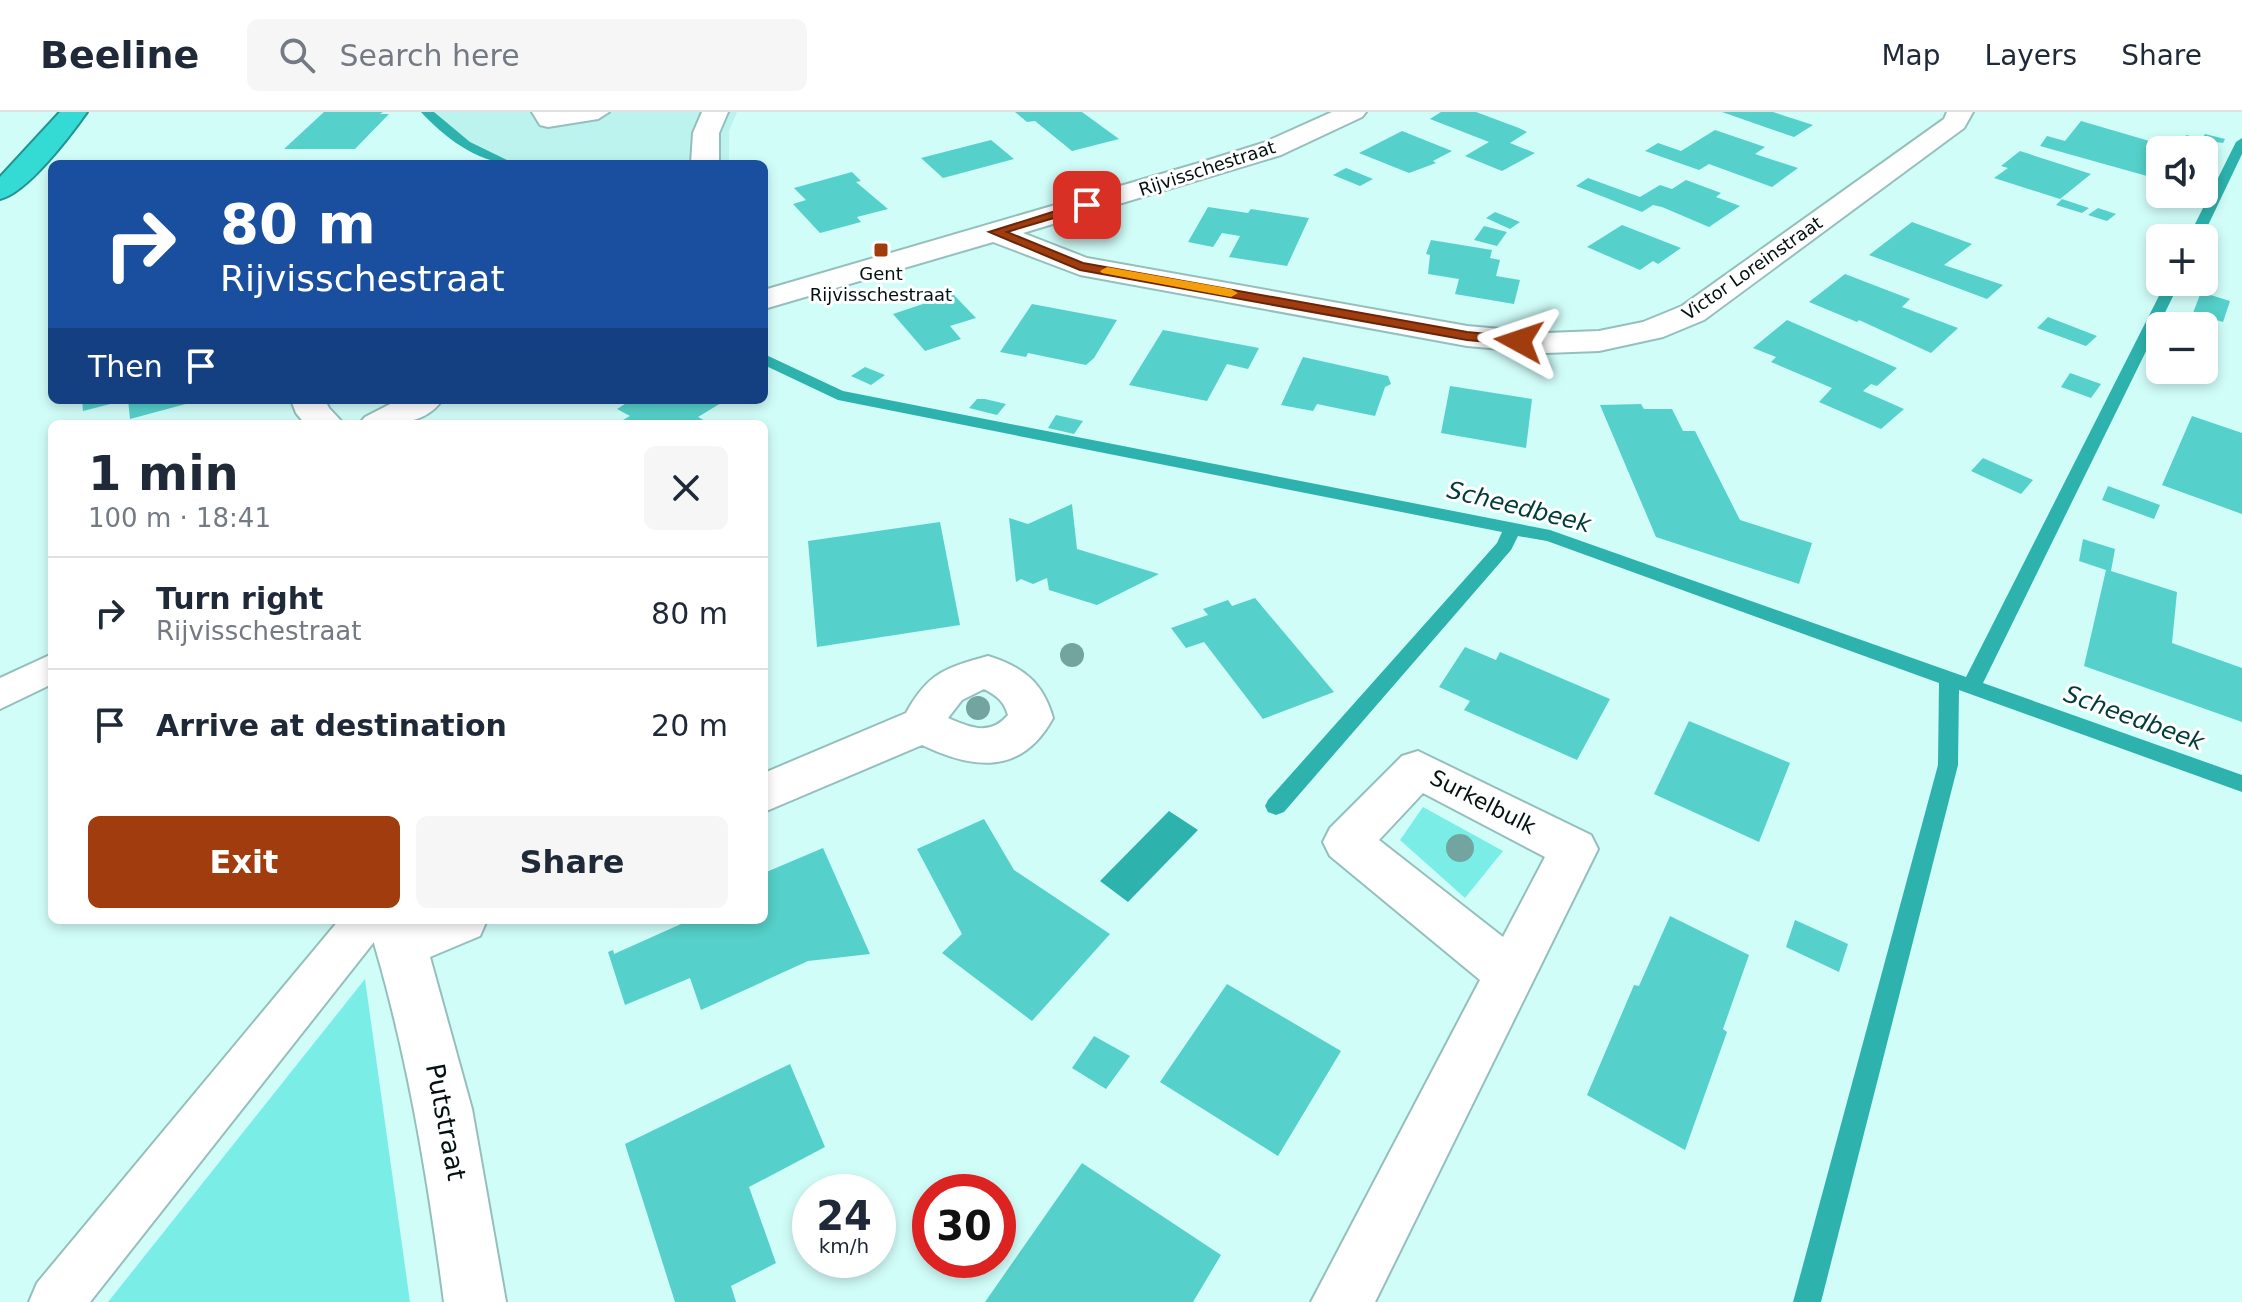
<!DOCTYPE html>
<meta charset="utf-8">
<style>
:root{--surface:#fff;--page:#f6f6f7;--text:#1f2937;--muted:#747a83;--line:#e0e1e3;--accent:#a13c0f}
body{margin:0;font-family:"DejaVu Sans",sans-serif;background:var(--page);color:var(--text);height:100vh;display:flex;flex-direction:column;font-size:30px;white-space:nowrap}
*{box-sizing:border-box;margin:0}
p{font-size:26px;color:var(--muted)}
.icon{flex:none;width:44px;height:44px;fill:none;stroke:currentColor;stroke-width:2;stroke-linecap:round;stroke-linejoin:round}
.map{position:relative;flex:1;overflow:hidden}
.panel{position:absolute;left:48px;top:308px;width:720px;height:504px;display:flex;flex-direction:column;background:var(--surface);border-radius:12px;box-shadow:0 4px 12px #0003}
.panel>*{flex:none}
.guide{position:absolute;left:48px;top:48px;width:720px;height:244px;border-radius:12px;box-shadow:0 4px 12px #0003;background:#1a4fa0;color:#fff;overflow:hidden}
.fabs{position:absolute;left:2146px;top:24px;display:grid;gap:16px}
.fabs a{display:grid;place-items:center;width:72px;height:72px;border-radius:12px;background:var(--surface);box-shadow:0 4px 12px #0003;font-size:40px}
.speed{position:absolute;left:792px;top:1062px;display:flex;gap:16px;font-size:40px;font-weight:700;text-align:center}
.speed>*{display:grid;place-content:center;width:104px;height:104px;border-radius:50%;background:var(--surface);box-shadow:0 4px 12px #0003;line-height:1}
.speed small{font-size:20px;font-weight:400}
.speed .limit{border:12px solid #d22;background:#fff;color:#111}
.pin{position:absolute;display:grid;place-items:center;width:68px;height:68px;color:#fff;margin:-34px;border-radius:16px;box-shadow:0 4px 12px #0006}
.me{position:absolute;width:88px;margin:-44px;rotate:275deg;stroke-linejoin:round;filter:drop-shadow(0 0 6px #0008)}
.turn{display:flex;align-items:center;gap:28px;height:168px;padding:0 40px;font-size:36px}
.turn .icon{width:104px;height:104px;stroke-width:2.5}
.turn b{display:block;font-size:56px;line-height:68px}
.then{display:flex;align-items:center;height:76px;padding:0 40px;background:#0003;gap:16px;font-size:30px}
.round{display:grid;place-items:center;flex:none;width:84px;height:84px;border-radius:12px;background:var(--page)}
.summary{display:flex;align-items:center;justify-content:space-between;height:136px;padding:0 40px}
h1{font-size:48px;font-weight:700;line-height:60px}
.primary-button{display:flex;gap:16px;margin-top:auto;padding:16px 40px}
.primary-button a{flex:1;height:92px;border-radius:12px;background:var(--accent);color:#fff;font-size:32px;font-weight:700;line-height:92px;text-align:center}
.primary-button a+a{background:var(--page);color:var(--text)}
ul{padding:0;list-style:none}
li{display:flex;align-items:center;gap:24px;height:112px;padding:0 40px;border-top:2px solid var(--line)}
li div{flex:1}
li b{display:block;font-size:30px}
li em{font-style:normal}
header{display:flex;align-items:center;gap:48px;box-sizing:border-box;height:112px;padding:0 40px;background:var(--surface);border-bottom:2px solid var(--line)}
header strong{font-size:38px}
nav{display:flex;gap:44px;margin-inline-start:auto;font-size:28px}
.search{width:560px;height:72px;background:var(--page);display:flex;align-items:center;gap:20px;box-sizing:border-box;padding:0 28px;border-radius:12px;color:var(--muted);font-size:30px}
.map>svg:first-child{display:block}
</style>
<header>
<strong>Beeline</strong>
<div class="search"><svg class="icon" aria-label="search" viewBox="0 0 24 24"><circle cx="10" cy="10" r="6"/><path d="M15 15l6 6"/></svg>Search here</div>
<nav><a>Map</a><a>Layers</a><a>Share</a></nav>
</header>
<div class="map">
<svg width="2242" height="1190" viewBox="0 0 2242 1190">
<rect width="100%" height="100%" fill="#d1fdf9"/>
<path fill="#bdf3ef" d="M 427,0 L 737,0 L 729,19 L 729,52 L 509,52 L 466,33 Z"/>
<path fill="#7bede7" d="M 1423,695 L 1503,739 L 1465,786 L 1400,728 Z
M 365,867 L 410,1190 L 108,1190 Z"/>
<path fill="#2eb2ad" d="M 1169,699 L 1198,718 L 1128,790 L 1100,769 Z"/>
<g fill="none" stroke-linecap="round" stroke-linejoin="round">
<path fill="#2eb2ad" fill-rule="evenodd" d="M 421,0 L 434,0 L 470,30 L 515,52 C 479,52 445,26 421,0 Z
M 2242,26 L 2242,42 L 2202,126 L 2188,126 L 2236,30 Z
M 2166,170 L 2180,170 L 1983,571 L 2242,663 L 2242,680 L 1959,578 L 1958,653 L 1821,1190 L 1793,1190 L 1938,653 L 1939,571 L 1547,429 L 1518,424 L 1511,438 L 1284,700 L 1276,703 L 1268,700 L 1265,694 L 1268,688 L 1497,431 L 1502,420 L 838,288 L 764,253 L 764,242 L 843,279 L 1550,418 L 1966,565 Z"/>
</g>
<path fill="#55d0ca" d="M 324,0 L 383,0 L 380,2 L 389,2 L 355,37 L 284,37 Z
M 1015,0 L 1082,0 L 1119,27 L 1072,39 L 1035,9 L 1027,10 Z
M 1441,0 L 1476,0 L 1519,16 L 1527,20 L 1510,31 L 1535,41 L 1502,59 L 1465,44 L 1489,30 L 1430,7 Z
M 1722,0 L 1773,0 L 1813,13 L 1794,25 Z
M 2081,9 L 2163,33 L 2155,42 L 2159,43 L 2155,52 L 2147,64 L 2040,34 L 2047,24 L 2065,29 Z
M 1715,18 L 1765,35 L 1755,42 L 1798,56 L 1772,75 L 1709,52 L 1699,58 L 1645,39 L 1658,31 L 1681,39 Z
M 1402,19 L 1452,39 L 1433,49 L 1436,51 L 1409,61 L 1359,41 Z
M 2205,22 L 2225,27 L 2223,31 L 2216,30 L 2214,35 L 2185,29 L 2186,23 L 2202,27 Z
M 991,28 L 1014,47 L 943,66 L 921,46 Z
M 2020,39 L 2091,62 L 2060,87 L 1994,66 L 2008,56 L 2001,54 Z
M 1346,56 L 1373,67 L 1360,74 L 1333,63 Z
M 852,60 L 861,69 L 856,70 L 888,97 L 857,105 L 861,110 L 820,121 L 793,92 L 806,88 L 794,76 Z
M 1588,66 L 1640,85 L 1660,73 L 1672,77 L 1686,68 L 1721,81 L 1716,85 L 1740,94 L 1709,115 L 1662,95 L 1653,93 L 1642,100 L 1576,74 Z
M 2062,87 L 2089,96 L 2082,101 L 2056,93 Z
M 1208,95 L 1248,101 L 1251,97 L 1309,106 L 1287,154 L 1229,145 L 1240,124 L 1222,121 L 1213,135 L 1188,130 Z
M 2098,96 L 2116,102 L 2107,109 L 2088,103 Z
M 1495,100 L 1520,110 L 1510,117 L 1486,106 Z
M 1912,110 L 1972,132 L 1944,153 L 2003,173 L 1987,187 L 1869,143 Z
M 1622,113 L 1681,136 L 1658,152 L 1653,149 L 1640,158 L 1587,135 Z
M 1484,114 L 1507,120 L 1497,134 L 1474,128 Z
M 1431,128 L 1492,138 L 1490,146 L 1500,148 L 1496,164 L 1520,168 L 1514,192 L 1455,182 L 1459,167 L 1428,162 L 1430,143 L 1426,142 Z
M 1845,162 L 1910,187 L 1902,195 L 1958,216 L 1931,241 L 1859,208 L 1857,210 L 1809,190 Z
M 2201,180 L 2230,189 L 2223,210 L 2193,201 Z
M 953,182 L 976,206 L 950,214 L 961,227 L 925,239 L 893,202 Z
M 1032,192 L 1117,208 L 1094,246 L 1086,253 L 1028,241 L 1026,245 L 1000,240 Z
M 2048,205 L 2097,224 L 2086,234 L 2037,216 Z
M 1787,208 L 1897,256 L 1877,274 L 1871,272 L 1863,279 L 1904,297 L 1881,317 L 1819,290 L 1832,276 L 1771,250 L 1776,245 L 1753,236 Z
M 1163,218 L 1259,236 L 1248,257 L 1227,252 L 1207,289 L 1129,273 Z
M 1303,245 L 1388,264 L 1391,272 L 1385,275 L 1375,304 L 1317,292 L 1313,299 L 1281,293 Z
M 865,255 L 885,263 L 871,273 L 851,264 Z
M 2070,261 L 2101,272 L 2091,286 L 2061,275 Z
M 1450,274 L 1532,287 L 1526,336 L 1441,321 Z
M 977,287 L 985,287 L 1006,292 L 997,303 L 969,296 Z
M 82,288 L 122,288 L 122,289 L 83,299 Z
M 128,288 L 197,288 L 197,289 L 130,307 Z
M 631,288 L 726,288 L 698,305 L 711,312 L 616,312 L 630,304 L 617,297 Z
M 1641,292 L 1644,297 L 1672,297 L 1683,319 L 1695,319 L 1740,408 L 1812,431 L 1799,472 L 1656,425 L 1600,293 Z
M 1056,303 L 1083,309 L 1074,322 L 1048,316 Z
M 2192,304 L 2242,321 L 2242,402 L 2162,373 Z
M 1983,346 L 2033,368 L 2021,382 L 1971,359 Z
M 2108,374 L 2160,393 L 2154,407 L 2102,388 Z
M 1072,392 L 1077,437 L 1159,462 L 1097,493 L 1049,478 L 1047,466 L 1033,472 L 1021,467 L 1016,470 L 1009,406 L 1028,412 Z
M 940,410 L 960,513 L 817,535 L 808,429 Z
M 2083,427 L 2115,437 L 2111,459 L 2177,480 L 2172,531 L 2242,556 L 2242,610 L 2084,554 L 2106,458 L 2079,449 Z
M 1255,486 L 1334,580 L 1263,607 L 1204,530 L 1186,536 L 1171,516 L 1208,503 L 1203,497 L 1228,488 L 1232,494 Z
M 1465,535 L 1496,548 L 1500,540 L 1610,587 L 1577,648 L 1464,598 L 1470,589 L 1439,575 Z
M 1689,609 L 1790,651 L 1759,730 L 1654,682 Z
M 984,707 L 1014,758 L 1110,822 L 1032,909 L 942,841 L 962,822 L 917,737 Z
M 823,736 L 870,842 L 808,849 L 701,898 L 690,866 L 625,893 L 608,840 L 613,838 L 614,842 L 690,808 L 764,808 L 764,761 Z
M 1670,804 L 1749,843 L 1723,917 L 1727,920 L 1685,1038 L 1587,983 L 1634,873 L 1639,874 Z
M 1795,808 L 1848,832 L 1839,860 L 1786,835 Z
M 1227,872 L 1341,939 L 1278,1044 L 1160,970 Z
M 1094,924 L 1130,944 L 1106,977 L 1072,956 Z
M 790,952 L 825,1035 L 749,1075 L 776,1151 L 731,1174 L 736,1190 L 675,1190 L 625,1032 Z
M 1082,1051 L 1221,1143 L 1193,1190 L 985,1190 Z"/>
<g fill="none" stroke-linecap="round" stroke-linejoin="round">
<g stroke="#95bfbc" stroke-width="4">
<path id="lane" d="M 532,0 L 609,0 L 598,7 L 548,15 L 540,13 Z
M 52,542 L 52,572 L 0,597 L 0,566 Z
M 339,808 L 388,808 L 381,821 L 90,1190 L 29,1190 L 37,1171 Z"/>
</g>
<g stroke="#95bfbc" stroke-width="4">
<path id="street" d="M 702,0 L 728,0 L 719,21 L 719,52 L 691,52 L 693,21 Z
M 1332,0 L 1366,0 L 1362,5 L 1281,43 L 1023,121 L 1087,146 L 1467,214 L 1546,221 L 1599,219 L 1643,210 L 1682,194 L 1944,7 L 1947,0 L 1973,0 L 1964,16 L 1704,208 L 1663,225 L 1599,239 L 1546,241 L 1467,234 L 1080,163 L 993,130 L 764,197 L 764,178 L 1199,51 L 1263,31 Z
M 291,288 L 325,288 L 329,296 L 344,312 L 305,312 L 296,301 Z
M 398,288 L 442,288 C 424,315 388,312 359,312 L 365,305 Z
M 988,544 C 1023,555 1043,570 1053,606 C 1022,663 974,658 922,633 L 764,700 L 764,661 L 906,601 C 928,561 945,556 988,544 ZM 984,577 C 997,584 1004,589 1008,603 C 990,624 971,616 948,606 L 962,588 Z
M 1418,639 L 1591,723 L 1598,737 L 1375,1190 L 1311,1190 L 1480,868 L 1330,744 L 1323,730 L 1330,716 L 1402,644 ZM 1423,681 L 1545,745 L 1503,825 L 1379,728 Z
M 367,808 L 487,808 L 480,824 L 430,845 L 472,997 L 506,1190 L 444,1190 C 427,1060 406,933 367,808 Z"/>
</g>
<g stroke="#22948f" stroke-width="4">
<path id="highway" d="M 60,0 L 87,0 C 70,24 27,81 0,87 L 0,65 Z"/>
</g>
<use href="#lane" fill="#fff" fill-rule="evenodd"/>
<use href="#street" fill="#fff" fill-rule="evenodd"/>
<use href="#highway" fill="#33dbd4" fill-rule="evenodd"/>
</g>
<g fill="#74a4a0">
<circle cx="1072" cy="543" r="12"/>
<circle cx="978" cy="596" r="12"/>
<circle cx="1460" cy="736" r="14"/>
</g>
<path fill="#a13c0f" stroke="#69270a" stroke-width="2" d="M 1087,89 L 1093,93 L 1091,95 L 1007,120 L 1083,151 L 1467,220 L 1519,225 L 1526,229 L 1519,233 L 1467,228 L 1080,158 L 989,120 Z"/>
<path fill="#f59e0b" d="M 1107,155 L 1231,177 L 1238,181 L 1231,185 L 1102,161 L 1100,159 Z"/>
<rect fill="#a13c0f" stroke="#fff" stroke-width="3" x="873" y="130" width="16" height="16" rx="4"/>
<g text-anchor="middle" dominant-baseline="central" stroke-width="6" stroke-linejoin="round" paint-order="stroke">
<g font-size="18" fill="#031110" stroke="#fff">
<text transform="translate(1207 56) rotate(-18)">Rijvisschestraat</text>
<text transform="translate(1752 156) rotate(-35)">Victor Loreinstraat</text>
</g>
<g font-size="18" fill="#031110" stroke="#fff">
<text x="881" y="161">Gent<tspan x="881" dy="21">Rijvisschestraat</tspan></text>
</g>
<g font-size="22" fill="#031110" stroke="#fff">
<text transform="translate(1483 690) rotate(27)">Surkelbulk</text>
</g>
<g font-size="24" font-style="italic" fill="#003c3a" stroke="#fff">
<text transform="translate(1519 395) rotate(14)">Scheedbeek</text>
<text transform="translate(2134 606) rotate(20)">Scheedbeek</text>
</g>
<g font-size="26" fill="#031110" stroke="#fff">
<text transform="translate(446 1010) rotate(79)">Putstraat</text>
</g>
</g>
</svg>
<div class="fabs">
<a><svg class="icon" aria-label="sound" viewBox="0 0 24 24"><path d="M4 9h4l5-4v14l-5-4H4zM17 9q2 3 0 6"/></svg></a>
<a>+</a>
<a>−</a>
</div>
<div class="speed"><div>24<small>km/h</small></div><div class="limit">30</div></div>
<div class="pin" style="left:1087px;top:93px;background:#d93025"><svg class="icon" aria-label="arrive" viewBox="0 0 24 24"><path d="M6 21V4h12l-3 4 3 4H6"/></svg></div>
<svg class="me" style="left:1519px;top:229px" viewBox="-20 -20 40 40"><path d="M0-17L14 15 0 8-14 15z" fill="#a13c0f" stroke="#fff" stroke-width="4"/></svg>
<div class="guide">
<div class="turn"><svg class="icon" aria-label="right" viewBox="0 0 24 24"><path d="M7 20v-9h11M14 6l5 5-5 5"/></svg><div><b>80 m</b>Rijvisschestraat</div></div>
<div class="then">Then<svg class="icon" aria-label="arrive" viewBox="0 0 24 24"><path d="M6 21V4h12l-3 4 3 4H6"/></svg></div>
</div>
<section class="panel">
<div class="summary"><div><h1>1 min</h1><p>100 m · 18:41</p></div><a class="round"><svg class="icon" aria-label="close" viewBox="0 0 24 24"><path d="M6 6l12 12M18 6L6 18"/></svg></a></div>
<ul>
<li><svg class="icon" aria-label="right" viewBox="0 0 24 24"><path d="M7 20v-9h11M14 6l5 5-5 5"/></svg><div><b>Turn right</b><p>Rijvisschestraat</p></div><em>80 m</em></li>
<li><svg class="icon" aria-label="arrive" viewBox="0 0 24 24"><path d="M6 21V4h12l-3 4 3 4H6"/></svg><div><b>Arrive at destination</b></div><em>20 m</em></li>
</ul>
<div class="primary-button"><a>Exit</a><a>Share</a></div>
</section>
</div>
